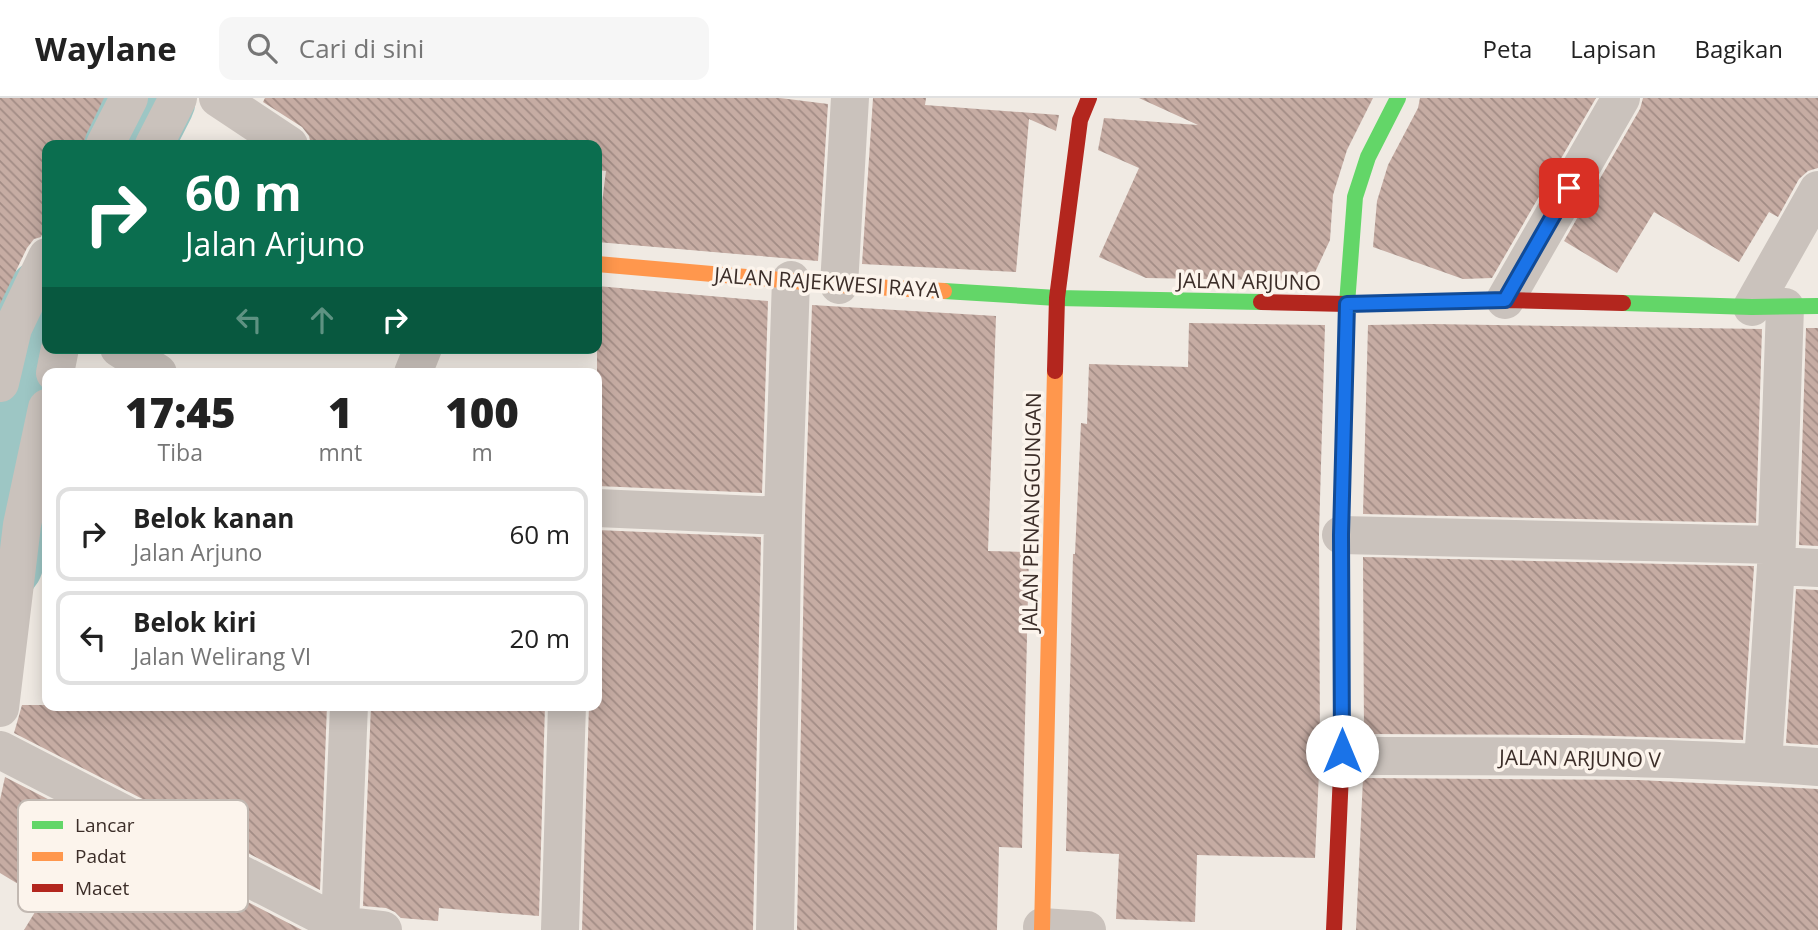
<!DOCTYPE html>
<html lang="id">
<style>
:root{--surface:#fff;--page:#f6f6f6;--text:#222;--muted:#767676;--line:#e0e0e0}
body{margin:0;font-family:"Open Sans",sans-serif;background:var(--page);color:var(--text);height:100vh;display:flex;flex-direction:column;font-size:26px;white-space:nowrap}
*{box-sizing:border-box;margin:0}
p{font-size:23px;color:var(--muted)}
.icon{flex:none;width:38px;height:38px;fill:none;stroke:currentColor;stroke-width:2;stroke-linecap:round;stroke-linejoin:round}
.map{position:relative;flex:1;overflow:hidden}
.side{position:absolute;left:42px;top:270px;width:560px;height:343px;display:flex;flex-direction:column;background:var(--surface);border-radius:14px;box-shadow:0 4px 18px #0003}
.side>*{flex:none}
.banner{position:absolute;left:42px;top:42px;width:560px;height:214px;border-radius:14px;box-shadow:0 4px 18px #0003;background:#0b6e4f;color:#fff;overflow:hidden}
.pin{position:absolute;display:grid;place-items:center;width:60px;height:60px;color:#fff;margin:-30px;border-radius:14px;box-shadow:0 4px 10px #0006}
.me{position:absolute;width:77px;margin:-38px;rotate:0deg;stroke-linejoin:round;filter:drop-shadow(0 0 5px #0008)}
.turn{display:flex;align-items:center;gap:24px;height:147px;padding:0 28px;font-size:32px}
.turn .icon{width:91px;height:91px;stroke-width:2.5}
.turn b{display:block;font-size:49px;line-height:60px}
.lanes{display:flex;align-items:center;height:66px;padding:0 28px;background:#0003;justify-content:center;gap:35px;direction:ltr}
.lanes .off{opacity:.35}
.eta{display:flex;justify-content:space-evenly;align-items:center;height:119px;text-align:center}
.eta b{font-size:42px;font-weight:800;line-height:49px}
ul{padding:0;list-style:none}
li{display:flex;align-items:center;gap:21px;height:94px;margin:0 14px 10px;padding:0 14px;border:4px solid var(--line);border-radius:14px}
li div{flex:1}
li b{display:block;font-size:26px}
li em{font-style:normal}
header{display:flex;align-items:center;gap:42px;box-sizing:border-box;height:98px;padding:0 35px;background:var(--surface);border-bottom:2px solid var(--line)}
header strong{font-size:33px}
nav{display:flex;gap:38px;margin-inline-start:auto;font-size:24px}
.search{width:490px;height:63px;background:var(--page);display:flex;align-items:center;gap:18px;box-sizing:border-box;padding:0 24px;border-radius:14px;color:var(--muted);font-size:26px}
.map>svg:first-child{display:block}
</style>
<header>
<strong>Waylane</strong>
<div class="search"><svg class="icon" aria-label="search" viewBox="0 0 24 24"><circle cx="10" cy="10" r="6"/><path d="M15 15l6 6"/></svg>Cari di sini</div>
<nav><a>Peta</a><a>Lapisan</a><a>Bagikan</a></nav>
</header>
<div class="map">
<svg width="1818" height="832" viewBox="0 0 1818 832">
<defs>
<pattern id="building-back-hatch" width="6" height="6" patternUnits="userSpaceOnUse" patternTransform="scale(1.75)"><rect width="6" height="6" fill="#c6aca3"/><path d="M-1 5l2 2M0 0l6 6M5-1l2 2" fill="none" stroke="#a28c85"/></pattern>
</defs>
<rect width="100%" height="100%" fill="#f0eae3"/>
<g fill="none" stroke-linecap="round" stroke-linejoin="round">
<path stroke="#9dc6c4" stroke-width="88" d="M 128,47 L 152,0
M 0,462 L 30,237 L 47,204"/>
</g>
<path fill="url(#building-back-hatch)" d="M 0,0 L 104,0 L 86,37 L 83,47 L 47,47 L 47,124 L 41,139 L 34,141 L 27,150 L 0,206 Z
M 265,0 L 780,0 L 828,6 L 818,163 L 597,144 L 606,73 L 597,72 L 597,47 L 311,47 L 309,38 L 302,29 L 263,4 Z
M 873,0 L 926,0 L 925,7 L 1059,17 L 1056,33 L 1029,21 L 1016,174 L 862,166 Z
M 1139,0 L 1373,0 L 1347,52 L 1333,97 L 1330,142 L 1311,183 L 1146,180 L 1099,159 L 1139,70 L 1098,52 L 1104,20 L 1198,27 Z
M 1420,0 L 1596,0 L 1492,180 L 1463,181 L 1373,149 L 1377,103 L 1388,67 L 1418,10 Z
M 1643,0 L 1818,0 L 1818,70 L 1808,73 L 1799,81 L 1778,119 L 1769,114 L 1739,164 L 1654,114 L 1617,175 L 1564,143 L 1640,11 Z
M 597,188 L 768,203 L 762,395 L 597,388 Z
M 812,207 L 996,218 L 988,453 L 1029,454 L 1022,750 L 999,749 L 997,832 L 797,832 L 805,419 Z
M 1189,225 L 1325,227 L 1319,436 L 1320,653 L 1315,760 L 1197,757 L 1195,824 L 1116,821 L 1119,756 L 1066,753 L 1073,456 L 1075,456 L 1081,325 L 1087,326 L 1089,266 L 1188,269 Z
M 1431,226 L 1762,231 L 1756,425 L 1363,416 L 1368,227 Z
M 1806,230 L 1818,230 L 1818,448 L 1799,447 Z
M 597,432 L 761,439 L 753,832 L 582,832 L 589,607 L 597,607 Z
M 1363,459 L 1754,468 L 1743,642 L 1580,637 L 1364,636 Z
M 1796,491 L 1818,492 L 1818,647 L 1786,645 Z
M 22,607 L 327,607 L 320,792 L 14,635 Z
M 371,607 L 545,607 L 539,818 L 439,810 L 438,823 L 401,820 L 395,814 L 386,810 L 363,808 Z
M 5,679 L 302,832 L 24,832 L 43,801 L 0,775 L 0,702 Z
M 1363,680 L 1639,682 L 1818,691 L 1818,832 L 1356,832 Z"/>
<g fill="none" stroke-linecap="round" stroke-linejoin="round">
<path stroke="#cac2bc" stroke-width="38" d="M 218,0 L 289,47
M 105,47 L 129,0
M 154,47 L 178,0
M 839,187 L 850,0
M 1505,202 L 1621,0
M 1752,209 L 1818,92
M 119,250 L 158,275
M 55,275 L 60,250
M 413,275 L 423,250
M 0,285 L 13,230 L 47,159
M 597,410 L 783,418
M 1341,437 L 1776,447
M 1776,468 L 1818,470
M 0,610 L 22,427 L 47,310
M 0,652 L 340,827 L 383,832
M 1341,658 C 1500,658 1659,657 1818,669
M 1763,665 L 1776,468 L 1785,209
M 340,827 L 349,607
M 1042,829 L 1087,832
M 560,832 L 567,607
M 775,832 L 783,418 L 791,182"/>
<path stroke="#63d668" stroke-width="16" d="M 944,193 L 1057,200 L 1261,204
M 1623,205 L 1752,209 L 1818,208
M 1341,429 L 1347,206 L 1355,99 L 1368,59 L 1398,0"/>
<path stroke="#ff974d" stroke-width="16" d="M 597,166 L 839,187 L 944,193
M 1042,832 L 1055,273"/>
<path stroke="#b3261e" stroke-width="16" d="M 1261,204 L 1347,206 L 1505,202 L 1623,205
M 1055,273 L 1057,200 L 1080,22 L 1089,0
M 1334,832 L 1342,653 L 1341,429"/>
</g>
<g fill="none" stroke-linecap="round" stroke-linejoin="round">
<g stroke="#114b97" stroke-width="18">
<path id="route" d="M 1342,653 L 1341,437 L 1347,206 L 1505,202 L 1569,90"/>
</g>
<use href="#route" stroke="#1a73e8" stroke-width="12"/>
</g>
<g text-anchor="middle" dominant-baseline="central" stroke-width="7" stroke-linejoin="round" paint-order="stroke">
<g font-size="21" fill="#3c2e29" stroke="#fcf4ec">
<text transform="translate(1249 183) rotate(1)">JALAN ARJUNO</text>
<text transform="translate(827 184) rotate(4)">JALAN RAJEKWESI RAYA</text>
<text transform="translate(1031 414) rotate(-89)">JALAN PENANGGUNGAN</text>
<text transform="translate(1580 660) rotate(1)">JALAN ARJUNO V</text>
</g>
</g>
<rect x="18" y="702" width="230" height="112" rx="10" fill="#fcf4ec" stroke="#c2b9b2" stroke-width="2"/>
<rect x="32" y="723" width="31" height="8" fill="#63d668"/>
<rect x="32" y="754" width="31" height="9" fill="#ff974d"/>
<rect x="32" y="786" width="31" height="8" fill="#b3261e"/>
<g font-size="19" fill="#3c2e29">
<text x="75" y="734">Lancar</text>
<text x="75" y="765">Padat</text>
<text x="75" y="797">Macet</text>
</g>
</svg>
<div class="pin" style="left:1569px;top:90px;background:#d93025"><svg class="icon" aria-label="arrive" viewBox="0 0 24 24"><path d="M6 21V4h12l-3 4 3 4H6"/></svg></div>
<svg class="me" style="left:1342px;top:653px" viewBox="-20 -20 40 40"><circle r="19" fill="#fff"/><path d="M0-13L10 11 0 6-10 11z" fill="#1a73e8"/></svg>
<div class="banner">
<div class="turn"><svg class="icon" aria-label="right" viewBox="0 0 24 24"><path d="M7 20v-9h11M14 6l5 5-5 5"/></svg><div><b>60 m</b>Jalan Arjuno</div></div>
<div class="lanes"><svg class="icon off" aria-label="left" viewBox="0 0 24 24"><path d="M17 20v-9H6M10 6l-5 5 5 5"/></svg><svg class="icon off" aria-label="ahead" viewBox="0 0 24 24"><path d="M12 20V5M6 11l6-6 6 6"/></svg><svg class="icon" aria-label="right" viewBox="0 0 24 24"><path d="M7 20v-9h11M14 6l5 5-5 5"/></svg></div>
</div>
<section class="side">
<div class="eta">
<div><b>17:45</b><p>Tiba</p></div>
<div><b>1</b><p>mnt</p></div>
<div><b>100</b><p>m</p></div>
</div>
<ul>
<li><svg class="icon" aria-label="right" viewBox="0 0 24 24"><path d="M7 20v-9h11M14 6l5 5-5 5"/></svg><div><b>Belok kanan</b><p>Jalan Arjuno</p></div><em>60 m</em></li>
<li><svg class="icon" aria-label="left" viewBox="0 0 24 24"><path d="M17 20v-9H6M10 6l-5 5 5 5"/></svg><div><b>Belok kiri</b><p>Jalan Welirang VI</p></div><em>20 m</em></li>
</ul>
</section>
</div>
